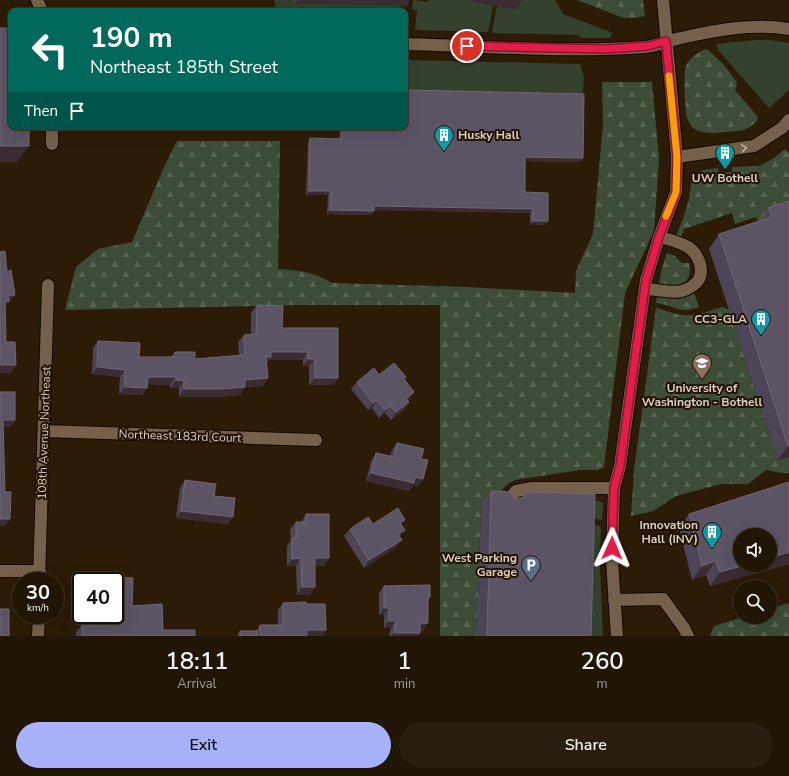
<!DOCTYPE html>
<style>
:root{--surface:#211505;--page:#291e0f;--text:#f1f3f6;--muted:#a29f9a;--line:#3e3427;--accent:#a7b1fc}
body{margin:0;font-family:"Nunito Sans",sans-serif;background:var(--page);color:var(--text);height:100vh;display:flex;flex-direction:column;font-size:15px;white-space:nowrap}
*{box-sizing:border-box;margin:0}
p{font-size:13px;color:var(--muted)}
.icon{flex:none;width:22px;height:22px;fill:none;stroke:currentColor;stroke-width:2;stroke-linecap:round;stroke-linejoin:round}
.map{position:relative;height:636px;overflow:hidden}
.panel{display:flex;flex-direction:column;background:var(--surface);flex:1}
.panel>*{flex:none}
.banner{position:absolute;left:8px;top:8px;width:400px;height:122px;border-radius:8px;box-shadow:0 4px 16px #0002,0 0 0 1px var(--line);background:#00695c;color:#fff;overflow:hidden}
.fabs{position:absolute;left:733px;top:528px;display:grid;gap:8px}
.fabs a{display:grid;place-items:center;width:44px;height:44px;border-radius:50%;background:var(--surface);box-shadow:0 4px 16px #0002,0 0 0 1px var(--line);font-size:20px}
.speed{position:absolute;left:12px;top:572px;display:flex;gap:8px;font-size:20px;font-weight:700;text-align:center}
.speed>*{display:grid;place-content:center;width:52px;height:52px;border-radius:50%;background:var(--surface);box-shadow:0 4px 16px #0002,0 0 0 1px var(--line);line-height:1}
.speed small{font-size:10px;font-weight:400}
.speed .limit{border:2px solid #111;border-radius:6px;background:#fff;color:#111}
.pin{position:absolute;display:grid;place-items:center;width:34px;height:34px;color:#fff;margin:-17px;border:2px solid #fff;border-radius:50%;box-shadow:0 1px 4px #0007}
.me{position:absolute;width:44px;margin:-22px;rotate:1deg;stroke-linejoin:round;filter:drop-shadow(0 0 3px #0008)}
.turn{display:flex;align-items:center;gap:14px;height:84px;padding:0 16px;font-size:18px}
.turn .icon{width:52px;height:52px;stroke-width:2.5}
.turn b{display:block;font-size:28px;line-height:34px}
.then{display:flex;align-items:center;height:38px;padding:0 16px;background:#0003;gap:8px;font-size:15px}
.eta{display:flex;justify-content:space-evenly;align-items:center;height:68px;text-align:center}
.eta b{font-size:24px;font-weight:600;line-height:28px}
.button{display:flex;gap:8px;margin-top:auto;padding:8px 16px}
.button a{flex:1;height:46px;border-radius:24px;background:var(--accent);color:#111;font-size:16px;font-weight:600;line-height:46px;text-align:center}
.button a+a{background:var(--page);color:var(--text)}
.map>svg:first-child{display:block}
</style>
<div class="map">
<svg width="789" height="636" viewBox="0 0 789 636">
<defs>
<pattern id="forest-firs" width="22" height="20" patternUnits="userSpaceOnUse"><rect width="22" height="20" fill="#3d4c37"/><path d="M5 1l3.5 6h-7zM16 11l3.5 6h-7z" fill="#586552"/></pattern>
</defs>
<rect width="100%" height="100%" fill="#2c1c07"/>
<path fill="#33412d" d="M 274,0 L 294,0 L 294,4 L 400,5 L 399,11 L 305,11 L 279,9 L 276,8 Z
M 413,0 L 428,2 L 429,0 L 467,0 L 493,5 L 488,32 L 415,30 L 417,11 L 412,9 Z
M 518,0 L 555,0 L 563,14 L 613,33 L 610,38 L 580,38 L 579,35 L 492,33 L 497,6 Z
M 755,40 L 770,40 L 789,43 L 789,90 L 769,108 L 718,50 L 716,44 Z
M 405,60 L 580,64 L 584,77 L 582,98 L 405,94 Z
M 526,499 L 599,501 L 603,503 L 602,520 L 596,519 L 593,512 Z
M 595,525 L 601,526 L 600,567 L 603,636 L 582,636 L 588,528 L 595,528 Z"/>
<path fill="url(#forest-firs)" d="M 577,0 L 643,0 L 645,16 L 635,18 L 624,18 Z
M 707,49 L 724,65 L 737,82 L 735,90 L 758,117 L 757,121 C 747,131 740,131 726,132 C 715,133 700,135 691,126 C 690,124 688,120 687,118 C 685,110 683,73 686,66 C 690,58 698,51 707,49 Z
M 602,82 L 652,82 L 659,159 L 654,231 L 625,293 L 604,467 L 598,470 L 580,470 L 515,480 C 503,485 499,493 496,505 L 481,505 L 477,636 L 440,636 L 440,305 L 300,305 L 65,310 L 76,267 L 98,249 L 132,242 L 164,167 L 177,141 L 280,141 L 278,269 C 302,271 311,271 332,283 L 466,287 L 575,293 L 576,271 L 593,234 L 603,125 Z
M 785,149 L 789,153 L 789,212 L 758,222 L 756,217 L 735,224 L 732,213 L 684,229 L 681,238 L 676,236 L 683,219 L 689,199 L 691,184 L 694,176 L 698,172 L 704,170 L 718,168 L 719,173 L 732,172 L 732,167 L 759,166 L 774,158 Z
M 667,253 L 675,256 L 682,263 L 689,263 C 691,271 690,277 684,284 L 673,286 L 659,284 L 662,268 Z
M 694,293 L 699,307 C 679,315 674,305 656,303 L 657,297 L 677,299 Z
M 722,307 L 729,309 L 778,460 L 789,457 L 789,473 L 782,473 L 766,470 L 748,484 L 721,484 L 676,496 L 653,511 L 631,516 L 634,470 L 656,308 C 664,309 669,313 677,314 C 692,318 708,311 722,307 Z
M 789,603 L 789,636 L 710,636 L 714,626 L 743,617 L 770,617 L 770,609 Z"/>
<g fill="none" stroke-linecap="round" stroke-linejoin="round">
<g stroke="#140600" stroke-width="14">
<path id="minor" d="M 37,0 L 42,11
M 405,44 C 484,46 567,53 645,47 C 657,46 669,40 681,38 C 716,30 753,23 789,29
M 52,127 L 52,144
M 677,157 L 754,146 L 782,128 L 789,120
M 645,289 C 656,289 671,294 682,291 C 697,286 705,277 699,261 C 697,256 693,250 688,247 C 679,242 668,239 659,237
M 44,431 L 316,440
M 508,506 L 510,498 L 516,491 L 532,488 L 614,488
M 0,571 L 40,571
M 39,581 L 48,285
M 614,600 L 663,599 L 684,628 L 688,636
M 38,636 L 39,615
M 617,636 L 612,561 L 613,522 L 614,488 L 620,466 L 646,280 L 659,237 L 676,192 L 677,157 L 663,0"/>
</g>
<use href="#minor" stroke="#75614b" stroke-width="12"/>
</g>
<path fill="#4d4458" d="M 294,0 L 410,0 L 406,6 L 294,4 Z
M 340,127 L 405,127 L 580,162 L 525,161 L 525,192 L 548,221 L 545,225 L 530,225 L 530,213 L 374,210 L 371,215 L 327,214 L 328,195 L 306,195 L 308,142 L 310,138 L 339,139 Z
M 789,201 L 789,457 L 778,460 L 709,249 L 719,234 L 759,222 L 768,208 Z
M 257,305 L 338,378 L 333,385 L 309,385 L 309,366 L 303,366 L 303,360 L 269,360 L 267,363 L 268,378 L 263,386 L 245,387 L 240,395 L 216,397 L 179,397 L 179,388 L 170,388 L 170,385 L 147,384 L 147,388 L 142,395 L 119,394 L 120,377 L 92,374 L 93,348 L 98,341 L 139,357 L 171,357 L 175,352 L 195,359 L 239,355 L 238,342 L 244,335 L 251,334 L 251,313 Z
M 379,375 L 404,380 L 409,400 L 404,410 L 391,420 L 385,413 L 379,418 L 372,408 L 368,410 L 351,389 L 357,382 Z
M 397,443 L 421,459 L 423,479 L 418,486 L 413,485 L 409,491 L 366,481 L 371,461 L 376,453 L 390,456 L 392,450 Z
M 185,480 L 214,496 L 233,517 L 227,524 L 176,518 L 180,488 Z
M 789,482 L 789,564 L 710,586 L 706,575 L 692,580 L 679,528 L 689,514 Z
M 491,491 L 512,497 L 517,499 L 522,498 L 526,492 L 591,636 L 477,636 L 481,505 Z
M 306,514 L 329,558 L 324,566 L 315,566 L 310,595 L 297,595 L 296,566 L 287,566 L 287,546 L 291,540 L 290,529 L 296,522 L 301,522 Z
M 373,524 L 401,525 L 400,537 L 396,547 L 364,568 L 344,536 L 350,529 Z
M 105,577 L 133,578 L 132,606 L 162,604 L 163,630 L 195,630 L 195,636 L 76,636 L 76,632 L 82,625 L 98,625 L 98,615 L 115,615 L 115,581 L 102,581 Z
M 384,586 L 428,599 L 423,631 L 420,631 L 420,633 L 418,636 L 389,636 L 391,628 L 384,628 L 384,615 L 379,615 L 379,593 Z
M 283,603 L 306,604 L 326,630 L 322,636 L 237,636 L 240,631 L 256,631 L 260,625 L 278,625 L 278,610 Z"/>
<path fill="#392d33" d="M 297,0 L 410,0 L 406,6 L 294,4 Z
M 467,0 L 523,0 L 516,10 Z
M 0,146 L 29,146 L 17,162 L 0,162 Z
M 525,157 L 583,158 L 580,162 L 523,161 Z
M 309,191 L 331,191 L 328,195 L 306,195 Z
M 374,206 L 533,209 L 530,213 L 372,210 Z
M 330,210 L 374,211 L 371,215 L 327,214 Z
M 532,221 L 548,221 L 545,225 L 530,225 Z
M 15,295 L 9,303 L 7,303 L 3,309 L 4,304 L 8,296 Z
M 271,352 L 308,352 L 303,360 L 269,360 L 266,364 L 266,357 Z
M 308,359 L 315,359 L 309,366 L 303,366 Z
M 0,365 L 16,365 L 11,373 L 0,373 Z
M 97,367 L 125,370 L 120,377 L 92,374 Z
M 148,377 L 176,377 L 170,385 L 142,384 Z
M 268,378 L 263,386 L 239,387 L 245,380 Z
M 315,378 L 338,378 L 333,385 L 309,385 Z
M 176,380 L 184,381 L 179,388 L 170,388 Z
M 125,387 L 147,388 L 142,395 L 119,394 Z
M 245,387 L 240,395 L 216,397 L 179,397 L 184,389 Z
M 414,392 L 409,400 L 401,406 L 406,399 Z
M 377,400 L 372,408 L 368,410 L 373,403 Z
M 409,402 L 404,410 L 391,420 L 396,412 Z
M 391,406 L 385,413 L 379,418 L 385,410 Z
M 3,420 L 15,420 L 10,427 L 0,427 Z
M 788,446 L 789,446 L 789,457 L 778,460 Z
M 371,473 L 415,477 L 423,479 L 418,486 L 413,485 L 409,491 L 366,481 Z
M 181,511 L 233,517 L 227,524 L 176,518 Z
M 0,519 L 10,519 L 5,526 L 0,526 Z
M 405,520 L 400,527 L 400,523 Z
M 405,530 L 399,538 L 398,534 Z
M 402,540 L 396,547 L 364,568 L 369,560 Z
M 789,552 L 789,564 L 710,586 L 720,572 L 745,565 L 770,565 L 770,558 Z
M 301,558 L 296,566 L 287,566 L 292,559 Z
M 315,558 L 329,558 L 324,566 L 310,566 Z
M 716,561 L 706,575 L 692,580 L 702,566 Z
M 302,587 L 315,587 L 310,595 L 297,595 Z
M 384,608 L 389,608 L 384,615 L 379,615 Z
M 389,621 L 396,621 L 391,628 L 384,628 Z
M 428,623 L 423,631 L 415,632 L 420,624 Z
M 307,630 L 326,630 L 322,636 L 302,636 Z
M 394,633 L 420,633 L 418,636 L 392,636 Z"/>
<path fill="#5c5364" stroke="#706673" d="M 0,28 L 11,28 L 11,127 L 29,127 L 29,146 L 0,146 Z
M 405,90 L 584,94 L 583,158 L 525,157 L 525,192 L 548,193 L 548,221 L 532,221 L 533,209 L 374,206 L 374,211 L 330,210 L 331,191 L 309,191 L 310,138 L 342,139 L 342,127 L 405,127 Z
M 789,201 L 789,446 L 788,446 L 719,234 L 772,217 L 768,208 Z
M 5,251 L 7,272 L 11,270 L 15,295 L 8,296 L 9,301 L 5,302 L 6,342 L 15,342 L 16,365 L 0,365 L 0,252 Z
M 257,305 L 283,306 L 282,328 L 338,328 L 338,378 L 315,378 L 315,359 L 308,359 L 308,352 L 271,352 L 271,357 L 266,357 L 268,378 L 245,380 L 245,387 L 222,389 L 184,389 L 184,381 L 176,380 L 176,377 L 148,377 L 147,388 L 125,387 L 125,370 L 97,367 L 98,341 L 140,343 L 139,357 L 175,357 L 175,352 L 195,352 L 195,359 L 245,355 L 244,335 L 256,334 Z
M 394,363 L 406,377 L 404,379 L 414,392 L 406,399 L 409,402 L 396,412 L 391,406 L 385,410 L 377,400 L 373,403 L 357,382 L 374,368 L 379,375 Z
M 0,392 L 15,392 L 15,420 L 3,420 L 5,492 L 11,492 L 10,519 L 0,519 Z
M 397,443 L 424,449 L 421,459 L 428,460 L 423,479 L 415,477 L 414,483 L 371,473 L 376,453 L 394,457 Z
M 185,480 L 216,484 L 214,496 L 235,498 L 233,517 L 181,511 Z
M 789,482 L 789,552 L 770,558 L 770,535 L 740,535 L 740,565 L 745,565 L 720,572 L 716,561 L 702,566 L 689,514 Z
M 491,491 L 511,492 L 512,497 L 517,499 L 523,497 L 526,492 L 595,494 L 591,636 L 487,636 Z
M 398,508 L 405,520 L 400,523 L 405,530 L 398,534 L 402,540 L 369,560 L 350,529 L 368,517 L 373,524 Z
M 306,514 L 329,514 L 329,558 L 315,558 L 315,587 L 302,587 L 301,558 L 292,559 L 292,538 L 296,538 L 296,522 L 306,522 Z
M 105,577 L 133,578 L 132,606 L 162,604 L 163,630 L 195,630 L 195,636 L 82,636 L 82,625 L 103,625 L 103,615 L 115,615 L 115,581 L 104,581 Z
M 430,585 L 430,597 L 428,599 L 428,623 L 420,624 L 420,633 L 394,633 L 396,621 L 389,621 L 389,608 L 384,608 L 384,586 Z
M 306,602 L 306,604 L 325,604 L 326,630 L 307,630 L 307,636 L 260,636 L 260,625 L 283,625 L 283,603 Z
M 0,609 L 9,609 L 9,636 L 0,635 L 0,636 Z
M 240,631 L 257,631 L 257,636 L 240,636 Z"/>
<defs><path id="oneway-chevron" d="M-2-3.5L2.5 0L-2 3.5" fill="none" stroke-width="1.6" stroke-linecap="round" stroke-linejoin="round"/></defs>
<use stroke="#bdafa0" href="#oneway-chevron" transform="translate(744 148) rotate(-8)"/>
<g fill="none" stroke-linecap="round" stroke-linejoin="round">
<g stroke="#92132f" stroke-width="10">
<path id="route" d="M 467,46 L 606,49 L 648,46 L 666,41 L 677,157 L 676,192 L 659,237 L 646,280 L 620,466 L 614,488 L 612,548"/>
</g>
<use href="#route" stroke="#e11d48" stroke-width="7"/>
<path stroke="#f59e0b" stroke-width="7" d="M 666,216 L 676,192 L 677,157 L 669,76"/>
</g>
<defs>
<g id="building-pin" transform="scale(1)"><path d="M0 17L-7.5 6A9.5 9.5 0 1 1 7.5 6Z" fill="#0f9aa8" stroke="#221201"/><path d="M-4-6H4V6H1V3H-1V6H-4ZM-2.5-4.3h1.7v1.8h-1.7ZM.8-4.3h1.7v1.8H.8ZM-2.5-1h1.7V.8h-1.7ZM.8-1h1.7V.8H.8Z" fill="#fff"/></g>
<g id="university-pin" transform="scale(1)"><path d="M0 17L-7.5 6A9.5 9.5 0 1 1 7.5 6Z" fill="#8d6e63" stroke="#221201"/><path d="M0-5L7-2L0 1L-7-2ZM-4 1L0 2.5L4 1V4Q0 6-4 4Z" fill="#fff"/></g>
<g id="parking-pin" transform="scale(1)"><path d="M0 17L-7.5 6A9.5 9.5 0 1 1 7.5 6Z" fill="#5c6f8a" stroke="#221201"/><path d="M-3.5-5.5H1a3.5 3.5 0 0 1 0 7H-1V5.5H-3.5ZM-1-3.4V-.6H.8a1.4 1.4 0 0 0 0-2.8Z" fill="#fff"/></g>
</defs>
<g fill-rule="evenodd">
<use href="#building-pin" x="444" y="135"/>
<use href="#building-pin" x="725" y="153"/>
<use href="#building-pin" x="761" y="319"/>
<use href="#university-pin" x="702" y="363"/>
<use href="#building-pin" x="712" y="532"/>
<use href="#parking-pin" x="531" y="565"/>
</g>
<g text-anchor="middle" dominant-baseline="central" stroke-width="4" stroke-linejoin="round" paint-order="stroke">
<g font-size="12" font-weight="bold" fill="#dcd0c4" stroke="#221201" text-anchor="end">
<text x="458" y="135" text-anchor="start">Husky Hall</text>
<text x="725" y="178" text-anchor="middle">UW Bothell</text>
<text x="747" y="319">CC3-GLA</text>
<text x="702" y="388" text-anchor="middle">University of<tspan x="702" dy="14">Washington - Bothell</tspan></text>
<text x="698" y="525">Innovation<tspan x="698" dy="14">Hall (INV)</tspan></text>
<text x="517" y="558">West Parking<tspan x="517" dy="14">Garage</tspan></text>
</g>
<g font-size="12" fill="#dcd0c4" stroke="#221201">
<text transform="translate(44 433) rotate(-88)">108th Avenue Northeast</text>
<text transform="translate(180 436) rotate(2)">Northeast 183rd Court</text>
</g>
</g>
</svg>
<div class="fabs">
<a><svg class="icon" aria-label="sound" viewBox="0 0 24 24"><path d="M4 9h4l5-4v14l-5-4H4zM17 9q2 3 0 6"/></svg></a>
<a><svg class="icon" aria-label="search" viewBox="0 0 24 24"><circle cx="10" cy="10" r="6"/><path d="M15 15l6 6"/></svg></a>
</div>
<div class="speed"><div>30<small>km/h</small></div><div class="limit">40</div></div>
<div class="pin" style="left:467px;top:46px;background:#d93025"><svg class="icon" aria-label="arrive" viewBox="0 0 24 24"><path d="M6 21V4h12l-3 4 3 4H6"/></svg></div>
<svg class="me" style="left:612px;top:548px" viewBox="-20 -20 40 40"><path d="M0-17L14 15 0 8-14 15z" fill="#e11d48" stroke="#fff" stroke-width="4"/></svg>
<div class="banner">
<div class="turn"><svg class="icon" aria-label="left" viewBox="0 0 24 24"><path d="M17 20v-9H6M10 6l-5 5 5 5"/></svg><div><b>190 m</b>Northeast 185th Street</div></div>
<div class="then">Then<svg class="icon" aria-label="arrive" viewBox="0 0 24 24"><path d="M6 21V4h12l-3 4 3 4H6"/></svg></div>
</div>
</div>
<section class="panel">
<div class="eta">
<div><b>18:11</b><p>Arrival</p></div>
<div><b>1</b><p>min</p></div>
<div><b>260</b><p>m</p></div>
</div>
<div class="button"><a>Exit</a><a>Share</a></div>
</section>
